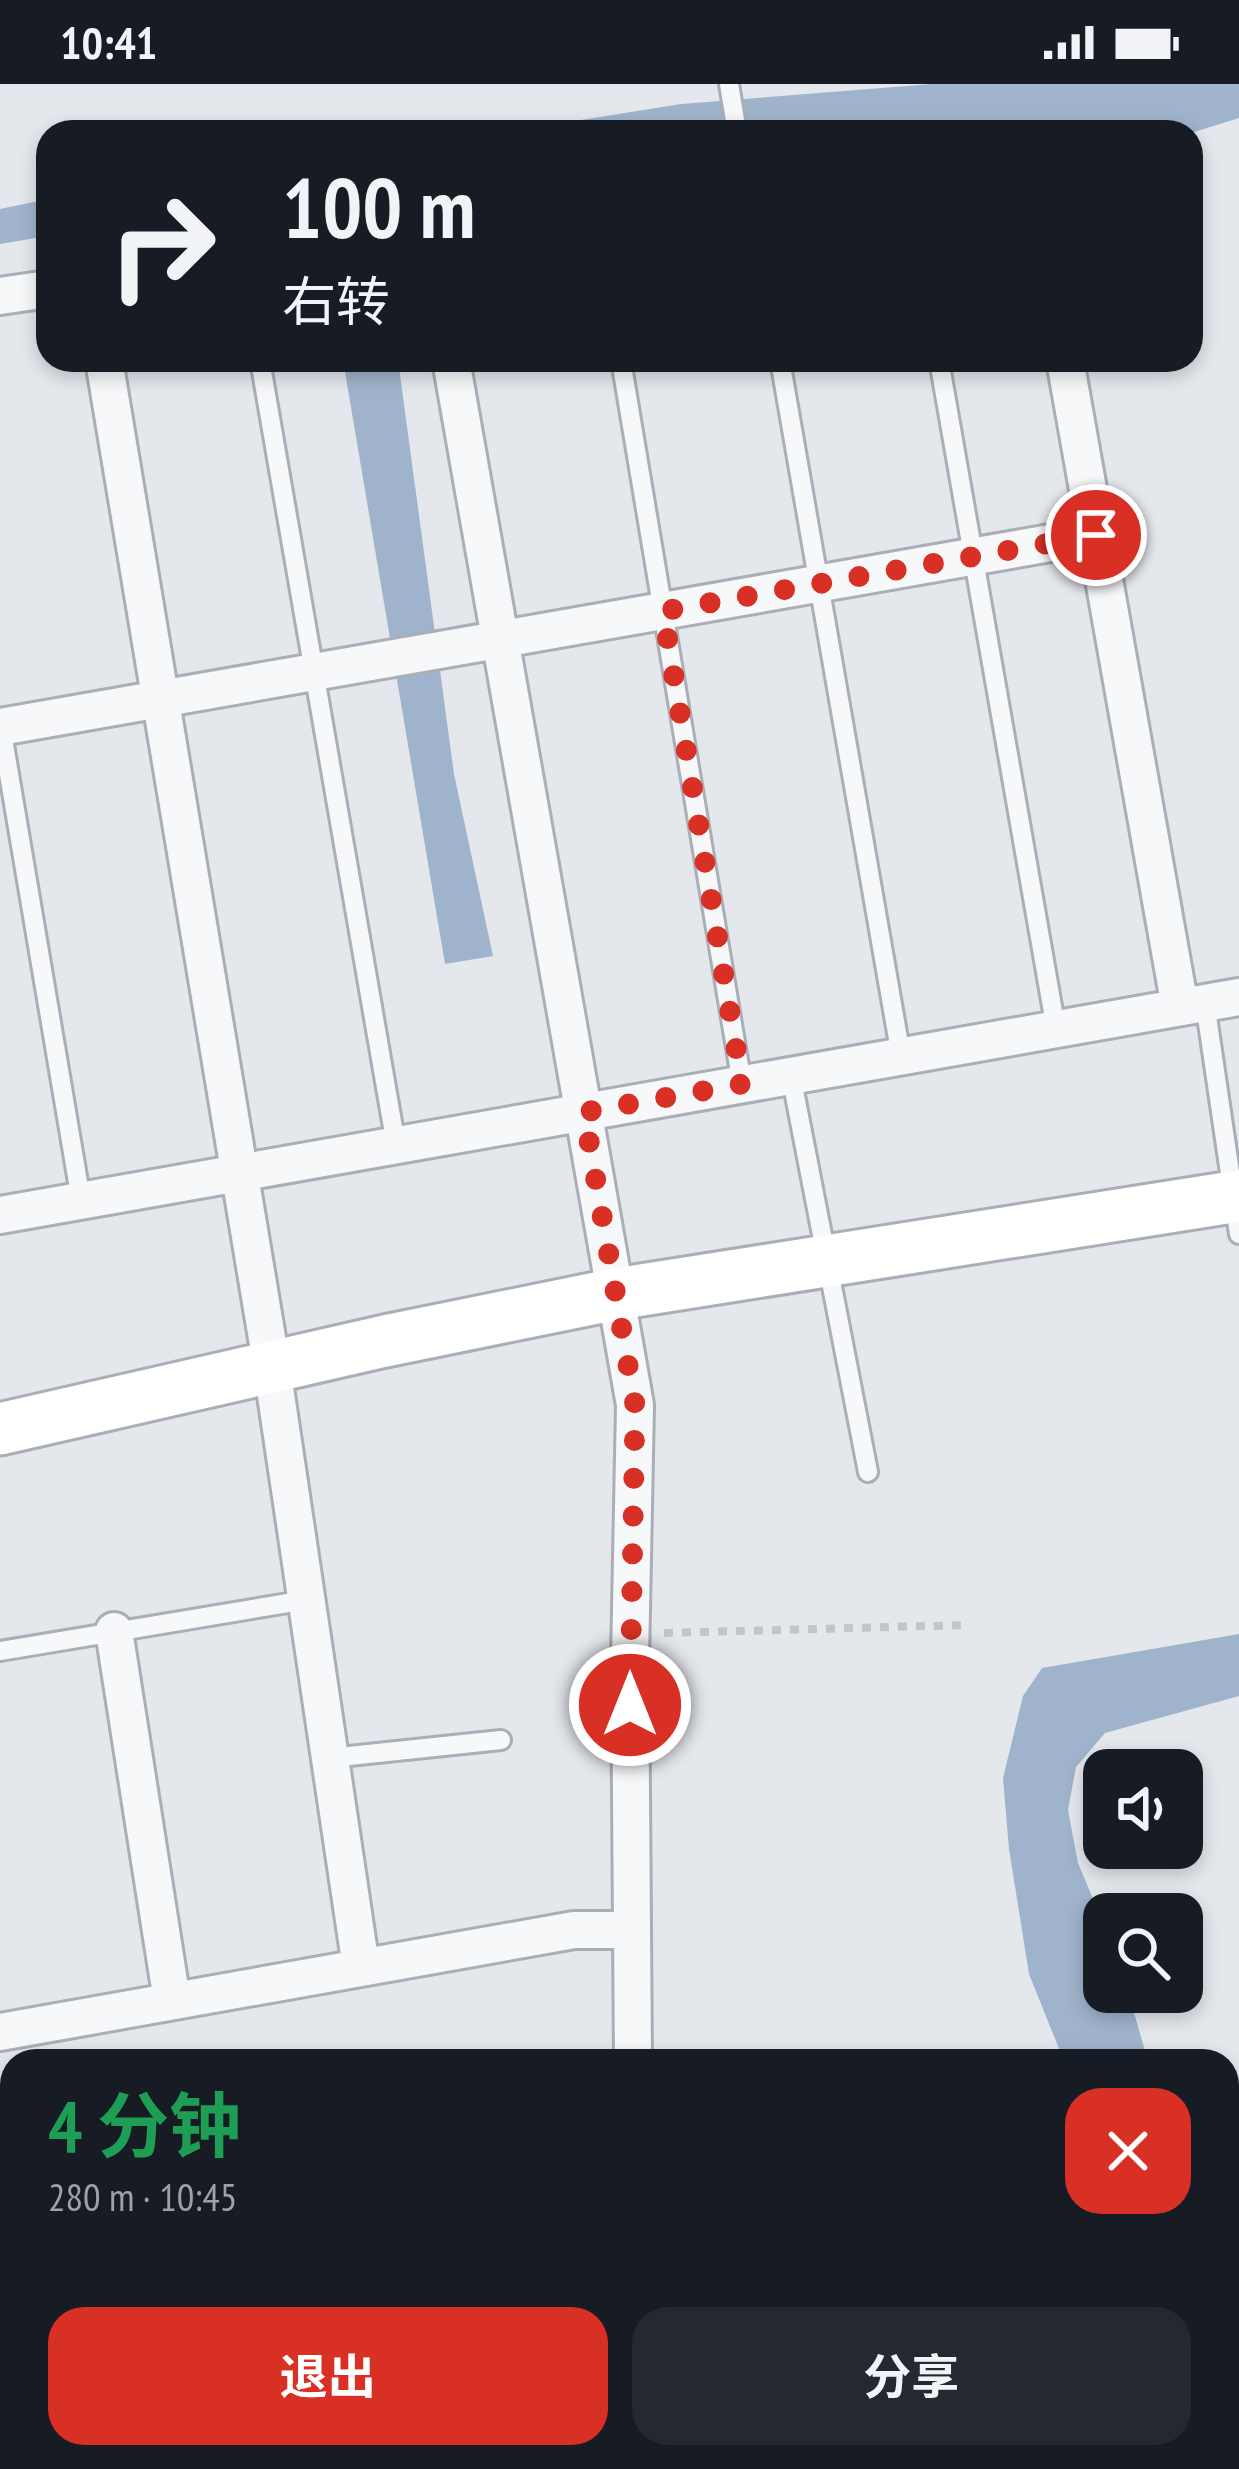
<!DOCTYPE html>
<html lang="zh">
<meta charset="utf-8">
<style>
:root{--surface:#171b24;--page:#242831;--text:#f1f3f6;--muted:#9ea1a6;--accent:#d93025}
body{margin:0;font-family:"PT Sans Narrow","Noto Sans SC",sans-serif;background:var(--page);color:var(--text);height:100vh;display:flex;flex-direction:column;font-size:45px;white-space:nowrap}
*{box-sizing:border-box;margin:0}
p{font-size:39px;color:var(--muted)}
.icon{flex:none;width:66px;height:66px;fill:none;stroke:currentColor;stroke-width:2;stroke-linecap:round;stroke-linejoin:round}
.map{position:relative;flex:1;overflow:hidden}
.sheet{position:absolute;left:0px;top:1965px;width:1239px;height:420px;display:flex;flex-direction:column;background:var(--surface);border-radius:36px 36px 0 0;box-shadow:0 6px 18px #0003}
.sheet>*{flex:none}
.banner{position:absolute;left:36px;top:36px;width:1167px;height:252px;border-radius:36px;box-shadow:0 6px 18px #0003;background:#171b24;color:var(--text);overflow:hidden}
.controls{position:absolute;left:1083px;top:1665px;display:grid;gap:24px}
.controls a{display:grid;place-items:center;width:120px;height:120px;border-radius:24px;background:var(--surface);box-shadow:0 6px 18px #0003;font-size:60px}
.pin{position:absolute;display:grid;place-items:center;width:102px;height:102px;color:#fff;margin:-51px;border:6px solid #fff;border-radius:50%;box-shadow:0 3px 12px #0007}
.me{position:absolute;width:132px;margin:-66px;rotate:0deg;stroke-linejoin:round;filter:drop-shadow(0 0 9px #0008)}
.turn{display:flex;align-items:center;gap:42px;height:252px;padding:0 48px;font-size:54px}
.turn .icon{width:156px;height:156px;stroke-width:2.5}
.turn b{display:block;font-size:84px;line-height:102px}
.round{display:grid;place-items:center;flex:none;width:126px;height:126px;border-radius:36px;background:var(--page)}
.summary{display:flex;align-items:center;justify-content:space-between;height:204px;padding:0 48px}
h1{font-size:72px;font-weight:700;line-height:90px;color:#1e9e55}
.primary-button{display:flex;gap:24px;margin-top:auto;padding:24px 48px}
.primary-button a{flex:1;height:138px;border-radius:36px;background:var(--accent);color:#fff;font-size:48px;font-weight:700;line-height:138px;text-align:center}
.primary-button a+a{background:var(--page);color:var(--text)}
.status{display:flex;justify-content:space-between;align-items:center;height:84px;padding:0 60px;background:var(--surface);direction:ltr}
.status svg{height:33px;fill:currentColor}
.map>svg:first-child{display:block}
</style>
<div class="status"><b>10:41</b><svg viewBox="0 0 49 12"><path d="M0 12V9h3v3zM5 12V6h3v6zM10 12V3h3v9zM15 12V0h3v12zM26 1h20v11H26zM47 4h2v5h-2z"/></svg></div>
<div class="map">
<svg width="1239" height="2385" viewBox="0 0 1239 2385">
<rect width="100%" height="100%" fill="#e4e7ec"/>
<path fill="#9fb4cc" d="M 932,0 L 1239,0 L 1239,34 L 1191,49 L 506,48 L 681,20 Z
M 48,115 L 48,152 L 0,160 L 0,125 Z
M 343,276 L 398,276 L 454,690 L 493,872 L 445,880 Z
M 1239,1550 L 1239,1612 L 1105,1649 L 1076,1683 L 1068,1726 L 1078,1779 L 1104,1841 L 1104,1908 L 1128,1908 L 1148,1977 L 1064,1977 L 1029,1890 L 1009,1765 L 1003,1694 L 1023,1612 L 1042,1584 Z"/>
<g fill="none" stroke-linecap="round" stroke-linejoin="round">
<g stroke="#a9aeb7" stroke-width="24">
<path id="lane" d="M 729,0 L 737,48
M 260,276 L 396,1061
M 621,276 L 742,1000
M 780,276 L 901,972
M 939,276 L 1056,945
M 0,637 L 81,1116
M 1205,919 L 1239,1150
M 791,991 L 868,1388
M 0,1567 L 306,1516
M 330,1674 L 501,1656"/>
</g>
<g stroke="#a9aeb7" stroke-width="42">
<path id="street" d="M 0,212 L 48,205
M 104,276 L 272,1284 L 361,1883
M 451,276 L 635,1321 L 630,1576 L 633,1977
M 1065,276 L 1180,923
M 0,643 L 1096,451
M 0,1131 L 1239,913
M 114,1547 L 172,1917
M 0,1948 L 574,1846 L 631,1846
M 622,2385 L 623,2373"/>
</g>
<g stroke="#a9aeb7" stroke-width="57">
<path id="secondary" d="M 0,1345 L 385,1257 L 616,1210 L 1239,1112"/>
</g>
<path stroke="#c2c5cb" stroke-width="8" stroke-dasharray="9 9" stroke-linecap="butt" d="M 664,1549 L 968,1541
M 83,2373 L 84,2385"/>
<use href="#lane" stroke="#f7f8fa" stroke-width="18"/>
<use href="#street" stroke="#f7f8fa" stroke-width="36"/>
<use href="#secondary" stroke="#fff" stroke-width="51"/>
</g>
<g fill="none" stroke-linecap="round" stroke-linejoin="round">
<path stroke="#d93025" stroke-width="21" stroke-dasharray="0 37.8" d="M 630,1621 L 635,1321 L 584,1028 L 742,1000 L 663,527 L 1096,451"/>
</g>
</svg>
<div class="controls">
<a><svg class="icon" aria-label="sound" viewBox="0 0 24 24"><path d="M4 9h4l5-4v14l-5-4H4zM17 9q2 3 0 6"/></svg></a>
<a><svg class="icon" aria-label="search" viewBox="0 0 24 24"><circle cx="10" cy="10" r="6"/><path d="M15 15l6 6"/></svg></a>
</div>
<div class="pin" style="left:1096px;top:451px;background:#d93025"><svg class="icon" aria-label="arrive" viewBox="0 0 24 24"><path d="M6 21V4h12l-3 4 3 4H6"/></svg></div>
<svg class="me" style="left:630px;top:1621px" viewBox="-20 -20 40 40"><circle r="17" fill="#d93025" stroke="#fff" stroke-width="3"/><path d="M0-11L8 9 0 5-8 9z" fill="#fff"/></svg>
<div class="banner">
<div class="turn"><svg class="icon" aria-label="right" viewBox="0 0 24 24"><path d="M7 20v-9h11M14 6l5 5-5 5"/></svg><div><b>100 m</b>右转</div></div>
</div>
<section class="sheet">
<div class="summary"><div><h1>4 分钟</h1><p>280 m · 10:45</p></div><a class="round" style="background:#d93025;color:#fff"><svg class="icon" aria-label="close" viewBox="0 0 24 24"><path d="M6 6l12 12M18 6L6 18"/></svg></a></div>
<div class="primary-button"><a>退出</a><a>分享</a></div>
</section>
</div>
